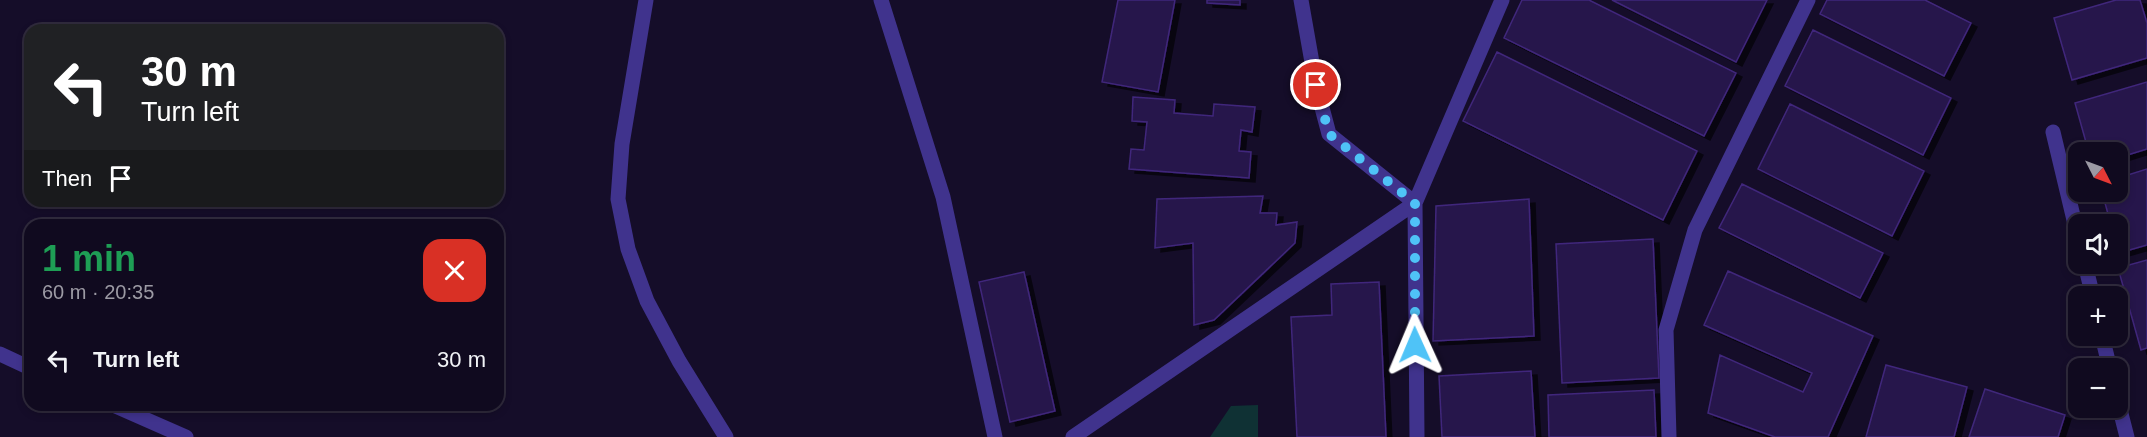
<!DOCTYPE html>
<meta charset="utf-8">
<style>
:root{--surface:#100a1f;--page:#1e182c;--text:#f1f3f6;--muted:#9c9aa4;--line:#302b3d}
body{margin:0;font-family:Arial,sans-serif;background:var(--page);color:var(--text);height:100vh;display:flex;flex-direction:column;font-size:22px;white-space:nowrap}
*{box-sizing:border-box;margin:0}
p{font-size:20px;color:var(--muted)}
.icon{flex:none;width:33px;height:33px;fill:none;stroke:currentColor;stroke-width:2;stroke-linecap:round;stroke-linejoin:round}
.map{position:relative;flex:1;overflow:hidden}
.panel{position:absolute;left:24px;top:219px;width:480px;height:192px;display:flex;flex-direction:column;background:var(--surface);border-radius:18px;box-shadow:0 3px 9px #0003,0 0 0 2px var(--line)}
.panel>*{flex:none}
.hud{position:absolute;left:24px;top:24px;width:480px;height:183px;border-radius:18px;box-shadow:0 3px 9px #0003,0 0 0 2px var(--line);background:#202124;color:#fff;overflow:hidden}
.needle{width:39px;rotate:132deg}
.buttons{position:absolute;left:2068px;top:142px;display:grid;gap:12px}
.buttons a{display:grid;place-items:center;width:60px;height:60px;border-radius:12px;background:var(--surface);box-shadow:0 3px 9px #0003,0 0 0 2px var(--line);font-size:30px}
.pin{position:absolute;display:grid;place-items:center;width:51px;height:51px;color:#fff;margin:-26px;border:3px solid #fff;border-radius:50%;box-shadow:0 2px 6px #0007}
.me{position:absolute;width:66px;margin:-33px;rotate:359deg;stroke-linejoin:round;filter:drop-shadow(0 0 4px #0008)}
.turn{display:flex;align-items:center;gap:21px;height:126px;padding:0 18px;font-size:27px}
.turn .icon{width:78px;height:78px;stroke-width:2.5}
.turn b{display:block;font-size:42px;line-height:51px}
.then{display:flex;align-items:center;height:57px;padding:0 18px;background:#0003;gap:12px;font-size:22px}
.round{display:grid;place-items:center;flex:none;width:63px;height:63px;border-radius:18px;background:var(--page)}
.headline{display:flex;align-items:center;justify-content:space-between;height:102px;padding:0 18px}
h1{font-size:36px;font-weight:700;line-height:45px;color:#1e9e55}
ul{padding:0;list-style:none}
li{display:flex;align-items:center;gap:18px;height:78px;padding:0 18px}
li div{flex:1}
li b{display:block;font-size:22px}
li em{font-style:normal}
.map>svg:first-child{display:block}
</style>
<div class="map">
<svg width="2147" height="437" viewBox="0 0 2147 437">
<defs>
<filter id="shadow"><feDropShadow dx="6" dy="4" stdDeviation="0" flood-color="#0009"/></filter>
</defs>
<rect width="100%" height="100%" fill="#150d29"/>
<path fill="#0f3134" d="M 1258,405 L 1258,437 L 1210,437 L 1231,406 Z"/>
<path fill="#27174c" stroke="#40277b" stroke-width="1.5" filter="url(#shadow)" d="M 1118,0 L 1175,0 L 1158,92 L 1102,82 Z
M 1207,0 L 1240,0 L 1240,5 L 1207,3 Z
M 1522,0 L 1589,0 L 1736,73 L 1704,136 L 1504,38 Z
M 1612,0 L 1767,0 L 1736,62 Z
M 1827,0 L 1925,0 L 1971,23 L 1944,76 L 1820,14 Z
M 2116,0 L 2140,0 L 2147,23 L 2147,58 L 2072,80 L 2054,18 Z
M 1813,30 L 1951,98 L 1923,155 L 1785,86 Z
M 1497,52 L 1697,151 L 1663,220 L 1463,121 Z
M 2147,82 L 2147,149 L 2118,158 L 2118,153 L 2089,153 L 2075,103 Z
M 1133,97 L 1175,100 L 1174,113 L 1213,116 L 1214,104 L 1255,107 L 1252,132 L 1241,130 L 1239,151 L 1251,152 L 1249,178 L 1129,169 L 1131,149 L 1144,150 L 1147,122 L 1132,121 Z
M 1790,104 L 1924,171 L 1892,236 L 1758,169 Z
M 2147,169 L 2147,245 L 2119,253 L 2118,225 L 2111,225 L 2102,192 L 2118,192 L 2118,178 Z
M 1742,184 L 1883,253 L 1860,298 L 1719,228 Z
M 1263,196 L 1260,213 L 1277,213 L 1276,225 L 1297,222 L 1295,243 L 1214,320 L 1194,325 L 1193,243 L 1155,248 L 1157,199 Z
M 1529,199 L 1534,336 L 1433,341 L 1436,206 Z
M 1653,239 L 1659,378 L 1562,383 L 1556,244 Z
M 2147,260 L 2147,348 L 2141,350 L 2118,268 Z
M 1728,271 L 1873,336 L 1828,437 L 1775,437 L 1708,413 L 1720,355 L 1803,392 L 1812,373 L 1704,325 Z
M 1024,272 L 1055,411 L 1010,422 L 979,282 Z
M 1379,282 L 1386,437 L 1297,437 L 1291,317 L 1332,315 L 1331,284 Z
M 1886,365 L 1967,387 L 1954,437 L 1866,437 Z
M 1531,371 L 1535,437 L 1442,437 L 1439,376 Z
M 1985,389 L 2065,415 L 2058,437 L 1969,437 Z
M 1654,390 L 1656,437 L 1549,437 L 1548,395 Z"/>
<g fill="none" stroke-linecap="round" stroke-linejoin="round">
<path stroke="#40338d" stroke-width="15" d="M 646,0 L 622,144 L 618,199 L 628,249 L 647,301 L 679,361 L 726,437
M 881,0 L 943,197 L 995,437
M 2053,132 L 2079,241
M 2085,264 L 2093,297
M 2102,336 L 2110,369
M 0,354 L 30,368
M 2118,402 L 2127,437
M 113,405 L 186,437
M 1073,437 L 1415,203 L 1329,134 L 1316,85 L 1301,0
M 1417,437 L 1415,203 L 1502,0
M 1669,437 L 1666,330 L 1695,230 L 1808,0"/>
</g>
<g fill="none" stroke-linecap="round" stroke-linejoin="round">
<path stroke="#4fc3f7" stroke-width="10" stroke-dasharray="0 18" d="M 1316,85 L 1329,134 L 1415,203 L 1415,345"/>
</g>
</svg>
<div class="buttons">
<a><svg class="needle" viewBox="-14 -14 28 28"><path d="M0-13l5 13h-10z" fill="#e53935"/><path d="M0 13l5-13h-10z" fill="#9c9aa4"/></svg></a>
<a><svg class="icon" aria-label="sound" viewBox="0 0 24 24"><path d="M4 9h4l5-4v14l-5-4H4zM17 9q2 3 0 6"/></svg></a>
<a>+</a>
<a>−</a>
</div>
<div class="pin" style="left:1316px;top:85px;background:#d93025"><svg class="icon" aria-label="arrive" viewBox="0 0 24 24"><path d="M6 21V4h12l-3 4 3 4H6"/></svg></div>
<svg class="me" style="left:1415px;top:345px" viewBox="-20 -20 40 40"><path d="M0-17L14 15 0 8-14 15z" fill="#4fc3f7" stroke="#fff" stroke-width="4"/></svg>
<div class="hud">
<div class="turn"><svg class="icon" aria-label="left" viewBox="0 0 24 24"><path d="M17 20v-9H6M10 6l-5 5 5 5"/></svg><div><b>30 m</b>Turn left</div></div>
<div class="then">Then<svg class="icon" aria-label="arrive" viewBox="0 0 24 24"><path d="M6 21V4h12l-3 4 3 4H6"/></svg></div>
</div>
<section class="panel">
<div class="headline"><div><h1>1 min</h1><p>60 m · 20:35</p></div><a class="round" style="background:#d93025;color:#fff"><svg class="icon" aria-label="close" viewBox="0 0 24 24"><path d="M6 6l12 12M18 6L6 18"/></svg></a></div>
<ul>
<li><svg class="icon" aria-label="left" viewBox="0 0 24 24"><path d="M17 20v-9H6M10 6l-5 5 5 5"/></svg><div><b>Turn left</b></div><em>30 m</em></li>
</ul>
</section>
</div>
